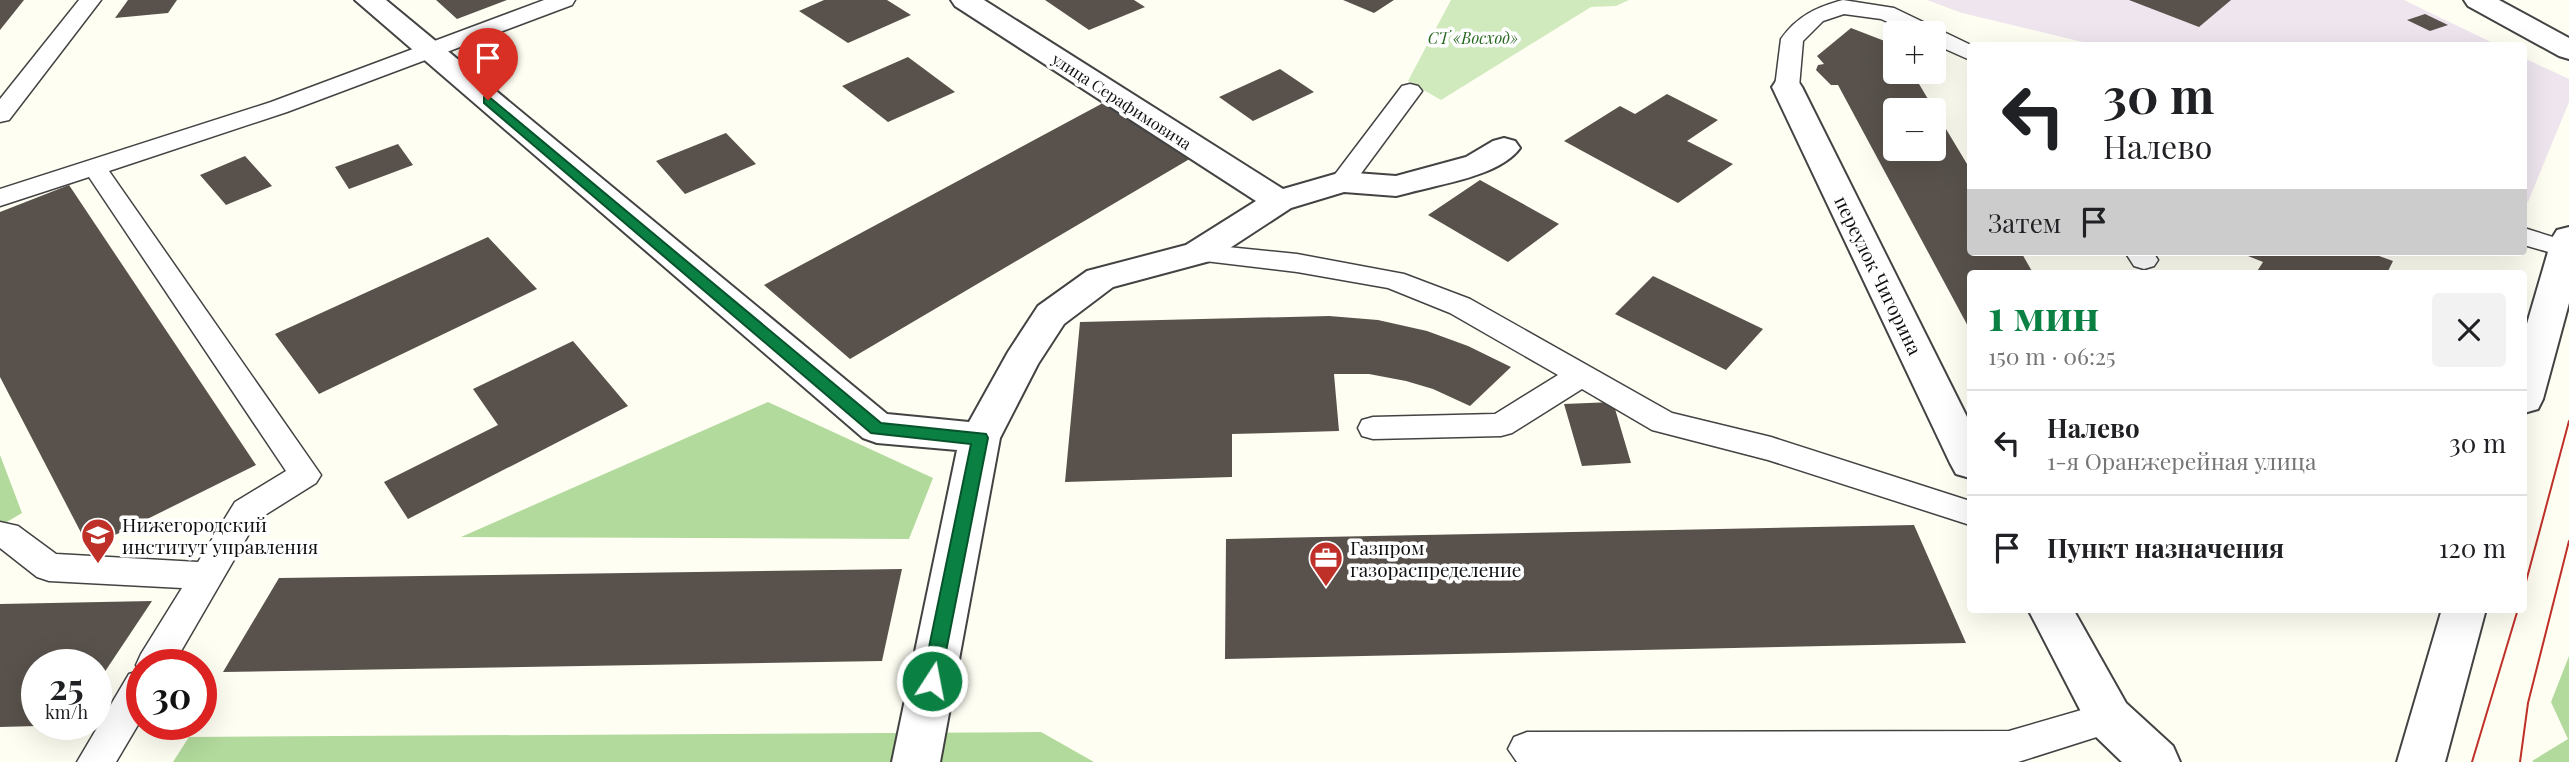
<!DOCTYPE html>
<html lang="ru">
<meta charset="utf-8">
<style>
:root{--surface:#fff;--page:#f2f2f2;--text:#202124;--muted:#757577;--line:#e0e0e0;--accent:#0b8043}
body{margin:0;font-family:"Playfair Display",serif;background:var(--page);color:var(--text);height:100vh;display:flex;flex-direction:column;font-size:26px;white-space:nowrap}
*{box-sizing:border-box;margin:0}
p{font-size:23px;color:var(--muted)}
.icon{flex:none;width:38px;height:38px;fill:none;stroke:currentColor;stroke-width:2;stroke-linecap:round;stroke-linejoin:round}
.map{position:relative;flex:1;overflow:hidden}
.panel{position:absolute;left:1967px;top:270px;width:560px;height:343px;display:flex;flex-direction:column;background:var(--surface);border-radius:7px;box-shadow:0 7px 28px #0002}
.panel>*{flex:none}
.guide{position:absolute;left:1967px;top:42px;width:560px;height:214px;border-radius:7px;box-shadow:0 7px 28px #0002;background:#fff;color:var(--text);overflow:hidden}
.tools{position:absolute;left:1883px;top:21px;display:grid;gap:14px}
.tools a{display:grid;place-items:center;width:63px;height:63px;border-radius:7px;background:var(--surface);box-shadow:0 7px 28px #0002;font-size:35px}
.speed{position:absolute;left:21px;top:649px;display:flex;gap:14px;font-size:35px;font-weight:700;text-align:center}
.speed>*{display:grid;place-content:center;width:91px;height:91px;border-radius:50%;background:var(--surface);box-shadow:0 7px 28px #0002;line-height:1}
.speed small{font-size:18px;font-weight:400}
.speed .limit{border:10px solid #d22;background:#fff;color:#111}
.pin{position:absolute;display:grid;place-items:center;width:60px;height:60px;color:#fff;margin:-72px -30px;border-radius:50% 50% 50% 0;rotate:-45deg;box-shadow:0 0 7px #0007}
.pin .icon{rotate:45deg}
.me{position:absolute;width:77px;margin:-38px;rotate:11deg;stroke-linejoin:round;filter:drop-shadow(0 0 5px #0008)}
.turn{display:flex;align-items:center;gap:24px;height:147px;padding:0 21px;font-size:32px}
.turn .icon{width:91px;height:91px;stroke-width:2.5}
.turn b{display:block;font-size:49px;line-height:60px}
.then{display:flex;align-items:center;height:66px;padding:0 21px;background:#0003;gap:14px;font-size:26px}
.round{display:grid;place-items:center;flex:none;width:74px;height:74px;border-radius:7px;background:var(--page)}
.headline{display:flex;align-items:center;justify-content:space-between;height:119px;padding:0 21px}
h1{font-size:42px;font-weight:700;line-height:52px;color:var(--accent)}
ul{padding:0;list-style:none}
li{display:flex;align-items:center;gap:21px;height:105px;padding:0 21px;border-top:2px solid var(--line)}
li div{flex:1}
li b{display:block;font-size:26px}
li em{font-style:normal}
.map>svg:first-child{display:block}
</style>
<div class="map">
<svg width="2569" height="762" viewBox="0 0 2569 762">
<rect width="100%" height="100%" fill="#fffef3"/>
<path fill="#eee5ee" d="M 1927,0 L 2404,0 L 2497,45 L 2095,45 L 1962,13 Z
M 2524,58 L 2569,79 L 2569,102 L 2528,202 L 2524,201 Z"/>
<path fill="#d0eabd" d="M 1451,0 L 1629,0 L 1616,6 L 1591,7 L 1441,100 L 1408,81 Z"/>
<path fill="#b2da9c" d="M 768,402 L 933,478 L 909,539 L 461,537 Z
M 0,455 L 22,513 L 0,526 Z
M 2569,656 L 2569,762 L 2534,762 L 2532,761 L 2568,739 L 2551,702 Z
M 1041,732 L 1094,762 L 173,762 L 189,737 Z"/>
<path fill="#59524c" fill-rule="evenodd" d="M 0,0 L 24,0 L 0,30 Z
M 128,0 L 177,0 L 168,13 L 115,18 Z
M 436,0 L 507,0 L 457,19 Z
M 824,0 L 887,0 L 911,15 L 848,43 L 799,11 Z
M 1045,0 L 1134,0 L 1145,7 L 1089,30 Z
M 1343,0 L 1394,0 L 1374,13 Z
M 2129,0 L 2231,0 L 2199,27 Z
M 2425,14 L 2448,25 L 2430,31 L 2407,20 Z
M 1851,28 L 1895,45 L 1895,72 L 1931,72 L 1919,84 L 1970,169 L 1970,252 L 2021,252 L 2033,273 L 1970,273 L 1970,330 L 1838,85 L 1831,85 L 1816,70 L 1818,65 L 1824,64 L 1817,56 ZM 1895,110 L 1934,110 L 1934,149 L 1895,149 Z
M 908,57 L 955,92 L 888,122 L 842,86 Z
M 1280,69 L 1314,92 L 1253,121 L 1219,97 Z
M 1667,94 L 1718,120 L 1687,141 L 1733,164 L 1678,203 L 1564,141 L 1620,106 L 1635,114 Z
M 1103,103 L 1193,157 L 850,359 L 764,285 Z
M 726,133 L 756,164 L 685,194 L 656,161 Z
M 398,144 L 413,165 L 349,189 L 335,167 Z
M 245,156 L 272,186 L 226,205 L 200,175 Z
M 1480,180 L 1559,224 L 1508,262 L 1428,215 Z
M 69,185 L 256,465 L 89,548 L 0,377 L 0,212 Z
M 488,237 L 537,289 L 319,394 L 275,334 Z
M 2238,252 L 2368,252 L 2393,261 L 2387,273 L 2256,273 L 2263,262 Z
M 1653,276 L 1763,329 L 1726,370 L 1615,314 Z
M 1329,316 L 1378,320 L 1427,331 L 1468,346 L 1511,367 L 1470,406 L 1433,389 L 1406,381 L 1369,374 L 1334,374 L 1339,431 L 1232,434 L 1232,477 L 1065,482 L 1080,322 Z
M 573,341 L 628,406 L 408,519 L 384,482 L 498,425 L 473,389 Z
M 1613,402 L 1631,463 L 1582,466 L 1564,404 Z
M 1914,525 L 1966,643 L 1225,659 L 1226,539 Z
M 902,569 L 882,661 L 223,672 L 279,578 Z
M 152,601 L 96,685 L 96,665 L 37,665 L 37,726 L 0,727 L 0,604 Z"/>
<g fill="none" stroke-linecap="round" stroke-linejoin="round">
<g stroke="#434343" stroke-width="3">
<path id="lane" d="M 79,0 L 101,0 L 9,120 L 0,122 L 0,99 Z
M 544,0 L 575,0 L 572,5 L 287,112 L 109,171 L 321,475 L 316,483 L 257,520 L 173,665 L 142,665 L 142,718 L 116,762 L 77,762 L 129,674 L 139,671 L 136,665 L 141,654 L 182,588 L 49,581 L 37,577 L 0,548 L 0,522 L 18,526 L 56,554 L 198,562 L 235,502 L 286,471 L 89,177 L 0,206 L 0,189 L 271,102 Z
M 1843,0 L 1894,8 L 1973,46 L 1970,46 L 1970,60 L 1934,44 L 1934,33 L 1912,33 L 1881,19 L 1844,14 L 1823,21 L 1803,41 L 1799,87 L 1795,92 L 1779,92 L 1775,87 L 1781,39 C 1797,16 1817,7 1843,0 Z
M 1410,84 L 1418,86 L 1422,91 L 1351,187 L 1342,190 L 1333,187 L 1329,182 L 1333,177 L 1402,86 Z
M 2524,228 L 2569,242 L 2569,258 L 2524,245 Z
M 1198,244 L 1297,254 L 1404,274 L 1470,299 L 1672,413 L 1771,437 L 1970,501 L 1970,525 L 1768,460 L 1652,430 L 1582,389 L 1512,433 L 1501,436 L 1373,439 L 1362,436 L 1358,428 L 1362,420 L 1373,417 L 1495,414 L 1558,375 L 1450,313 L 1388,288 L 1297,272 L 1188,259 L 1184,253 L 1188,247 Z
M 2125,252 L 2153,252 L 2158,260 L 2154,266 L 2144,269 L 2134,266 Z
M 2109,702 L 2122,707 L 2127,718 L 2122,729 L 2018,762 L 1517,762 L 1508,749 L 1514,737 L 1527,732 L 2009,731 Z"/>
</g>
<g stroke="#434343" stroke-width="4">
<path id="street" d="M 355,0 L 386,0 L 887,414 L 969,422 L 1008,352 L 1038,306 L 1087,271 L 1186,245 L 1256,201 L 955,6 L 951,0 L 984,0 L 1283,189 L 1342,172 L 1396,176 L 1466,157 L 1493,141 L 1504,138 L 1515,141 L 1520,148 C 1500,176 1440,184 1408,193 L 1396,196 L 1344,192 L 1291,208 L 1210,261 L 1113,287 L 1064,324 L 1038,364 L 1000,438 L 940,762 L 892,762 L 957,450 L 877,443 L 863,438 Z
M 2464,0 L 2499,0 L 2569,38 L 2569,59 L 2559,56 L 2468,6 Z
M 1787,78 L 1798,81 L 1802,87 L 1970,423 L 1970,478 L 1956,474 L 1950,463 L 1772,87 L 1776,81 Z
M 2569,227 L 2569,303 L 2543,399 L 2538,409 L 2524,413 L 2524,334 L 2552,238 L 2557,230 Z
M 2028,609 L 2073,609 L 2126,703 L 2173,746 L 2180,762 L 2122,762 L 2092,733 Z
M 2442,609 L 2486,609 L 2445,762 L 2397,762 Z"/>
</g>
<use href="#lane" fill="#fff" fill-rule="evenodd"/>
<use href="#street" fill="#fff" fill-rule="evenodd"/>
<path stroke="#bf3029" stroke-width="2" d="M 2524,589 L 2569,421
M 2472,762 L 2518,609
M 2520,762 L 2528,703 L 2569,541"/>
</g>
<path fill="#0b8043" stroke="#07532c" stroke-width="2" d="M 488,96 L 881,423 L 986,434 L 988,438 L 939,687 L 932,689 L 925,687 L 922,681 L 971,444 L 871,433 L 484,103 L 484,97 Z"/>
<defs>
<g id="university-pin" transform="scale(1.75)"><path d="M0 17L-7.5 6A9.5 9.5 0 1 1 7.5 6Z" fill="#bf3029" stroke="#fff"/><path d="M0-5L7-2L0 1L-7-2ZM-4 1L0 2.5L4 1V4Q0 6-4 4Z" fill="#fff"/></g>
<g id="office-pin" transform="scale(1.75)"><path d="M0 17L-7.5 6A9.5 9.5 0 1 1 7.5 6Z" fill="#bf3029" stroke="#fff"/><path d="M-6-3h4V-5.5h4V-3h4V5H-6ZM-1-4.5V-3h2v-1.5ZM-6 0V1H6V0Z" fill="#fff"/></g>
</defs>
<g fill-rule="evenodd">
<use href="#university-pin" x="98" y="535"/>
<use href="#office-pin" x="1326" y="558"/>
</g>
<g text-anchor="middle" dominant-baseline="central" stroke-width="7" stroke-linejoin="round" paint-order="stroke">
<g font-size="16" font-style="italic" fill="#286820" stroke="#fff">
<text x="1473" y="37">СТ «Восход»</text>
</g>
<g font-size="16" fill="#101010" stroke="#fff">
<text transform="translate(1122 101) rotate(33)">улица Серафимовича</text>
</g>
<g font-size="19" fill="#101010" stroke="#fff">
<text transform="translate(1879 275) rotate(64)">переулок Чигорина</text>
</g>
<g font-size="19" fill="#101010" stroke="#fff" text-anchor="start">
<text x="122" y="524">Нижегородский<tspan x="122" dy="22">институт управления</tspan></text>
<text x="1350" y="547">Газпром<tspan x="1350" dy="22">газораспределение</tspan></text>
</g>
</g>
</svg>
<div class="tools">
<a>+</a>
<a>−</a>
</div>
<div class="speed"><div>25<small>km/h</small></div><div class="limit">30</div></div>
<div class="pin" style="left:488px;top:100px;background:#d93025"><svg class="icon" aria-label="arrive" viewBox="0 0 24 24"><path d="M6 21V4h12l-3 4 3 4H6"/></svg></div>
<svg class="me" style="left:932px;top:681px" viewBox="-20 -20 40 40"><circle r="17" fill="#0b8043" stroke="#fff" stroke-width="3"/><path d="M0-11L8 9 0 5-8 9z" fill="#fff"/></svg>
<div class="guide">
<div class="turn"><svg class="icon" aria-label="left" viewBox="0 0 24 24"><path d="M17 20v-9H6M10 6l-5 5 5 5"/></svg><div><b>30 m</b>Налево</div></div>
<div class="then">Затем<svg class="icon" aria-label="arrive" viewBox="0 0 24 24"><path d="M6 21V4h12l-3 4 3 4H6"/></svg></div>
</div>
<section class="panel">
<div class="headline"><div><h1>1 мин</h1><p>150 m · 06:25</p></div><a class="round"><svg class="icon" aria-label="close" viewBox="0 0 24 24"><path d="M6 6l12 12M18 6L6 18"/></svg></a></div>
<ul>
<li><svg class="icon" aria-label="left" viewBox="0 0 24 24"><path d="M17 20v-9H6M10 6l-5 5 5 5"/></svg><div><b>Налево</b><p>1-я Оранжерейная улица</p></div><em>30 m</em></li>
<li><svg class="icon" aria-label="arrive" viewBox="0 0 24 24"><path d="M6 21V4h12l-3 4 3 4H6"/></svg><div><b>Пункт назначения</b></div><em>120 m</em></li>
</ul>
</section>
</div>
